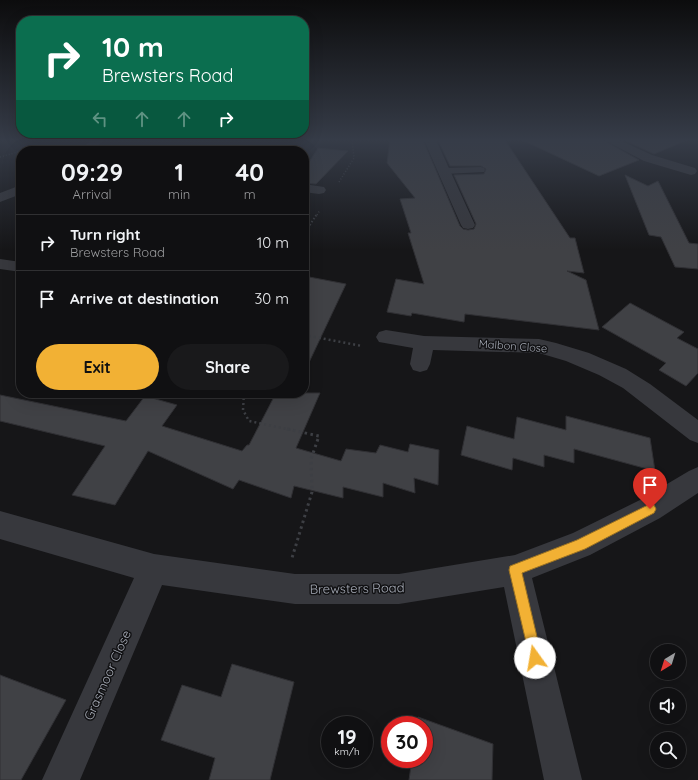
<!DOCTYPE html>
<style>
:root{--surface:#101012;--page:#19191b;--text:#f1f3f6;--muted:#9c9d9f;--line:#303032;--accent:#f2b134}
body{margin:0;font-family:Quicksand,sans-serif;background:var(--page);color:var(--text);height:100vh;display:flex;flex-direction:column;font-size:15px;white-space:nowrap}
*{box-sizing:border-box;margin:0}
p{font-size:13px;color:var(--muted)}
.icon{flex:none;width:22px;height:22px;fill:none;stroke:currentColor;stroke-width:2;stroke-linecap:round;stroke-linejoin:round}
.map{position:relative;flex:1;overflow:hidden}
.side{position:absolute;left:16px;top:146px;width:293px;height:252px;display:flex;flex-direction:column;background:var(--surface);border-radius:16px;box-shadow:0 4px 16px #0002,0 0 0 1px var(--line)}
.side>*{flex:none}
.hud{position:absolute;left:16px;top:16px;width:293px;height:122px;border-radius:16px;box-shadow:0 4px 16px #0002,0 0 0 1px var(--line);background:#0b6e4f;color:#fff;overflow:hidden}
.needle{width:26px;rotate:218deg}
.fabs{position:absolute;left:650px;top:644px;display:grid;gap:8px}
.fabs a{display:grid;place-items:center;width:36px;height:36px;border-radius:50%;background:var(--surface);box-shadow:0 4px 16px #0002,0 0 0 1px var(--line);font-size:20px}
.speed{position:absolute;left:321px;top:716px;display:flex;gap:8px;font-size:20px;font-weight:700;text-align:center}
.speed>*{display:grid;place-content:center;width:52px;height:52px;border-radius:50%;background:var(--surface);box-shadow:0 4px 16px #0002,0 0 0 1px var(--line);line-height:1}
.speed small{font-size:10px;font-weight:400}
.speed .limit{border:6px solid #d22;background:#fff;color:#111}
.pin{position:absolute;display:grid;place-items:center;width:34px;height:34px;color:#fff;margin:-41px -17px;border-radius:50% 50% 50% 0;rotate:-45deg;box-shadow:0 0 4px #0007}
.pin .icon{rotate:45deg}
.me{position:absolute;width:44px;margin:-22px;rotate:347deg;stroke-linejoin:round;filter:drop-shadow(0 0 3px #0008)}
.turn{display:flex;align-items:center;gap:14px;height:84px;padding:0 20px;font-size:18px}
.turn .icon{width:52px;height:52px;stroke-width:2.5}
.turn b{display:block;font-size:28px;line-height:34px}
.lanes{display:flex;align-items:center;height:38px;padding:0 20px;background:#0003;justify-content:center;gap:20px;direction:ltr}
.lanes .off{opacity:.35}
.eta{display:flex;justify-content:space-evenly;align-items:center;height:68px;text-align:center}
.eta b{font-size:24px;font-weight:700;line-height:28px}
.button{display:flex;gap:8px;margin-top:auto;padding:8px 20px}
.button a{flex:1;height:46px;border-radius:24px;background:var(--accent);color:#111;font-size:16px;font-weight:700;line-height:46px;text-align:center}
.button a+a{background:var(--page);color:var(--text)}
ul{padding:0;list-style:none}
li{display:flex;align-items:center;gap:12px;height:56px;padding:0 20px;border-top:1px solid var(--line)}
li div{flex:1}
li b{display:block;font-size:15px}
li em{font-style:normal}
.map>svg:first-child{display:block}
</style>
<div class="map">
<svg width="698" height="780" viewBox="0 0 698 780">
<rect width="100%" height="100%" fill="#161618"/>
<path fill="#404145" stroke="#303034" d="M 390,140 L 423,140 L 460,226 L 463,229 L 468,230 L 474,229 L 476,224 L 454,175 L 484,174 L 486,169 L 481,166 L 450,166 L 438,140 L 505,140 L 570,238 L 575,238 L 584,273 L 567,271 L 586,280 L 599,330 L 465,314 L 464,322 L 412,313 L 411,316 L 387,312 L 396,279 L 424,284 L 408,233 L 411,233 L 400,199 L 415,198 L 387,163 Z
M 522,140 L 603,140 L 639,160 L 599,176 Z
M 624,140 L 685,140 L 685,141 L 654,154 Z
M 318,148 L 348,151 L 316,184 L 304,183 L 304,170 Z
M 625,175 L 648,186 L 658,181 L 689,243 L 698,244 L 698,269 L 675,267 L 661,237 L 649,235 Z
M 304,276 L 346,284 L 304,373 Z
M 630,303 L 684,332 L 677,338 L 698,349 L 698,373 L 686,386 L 659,370 L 666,363 L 602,327 Z
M 276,393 L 320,393 L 296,448 L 341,461 L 346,449 L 376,453 L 380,445 L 408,452 L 410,444 L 439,450 L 438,485 L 414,478 L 415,493 L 383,483 L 383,497 L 343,487 L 343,498 L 294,486 L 291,498 L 239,480 L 233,489 L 148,451 L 115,505 L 72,495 L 105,446 L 0,421 L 0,395 L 126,421 L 145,396 L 177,405 L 162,426 L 242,451 L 247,445 L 249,445 Z
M 566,416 L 650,438 L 655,471 L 574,449 L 574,463 L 544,455 L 544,467 L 513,458 L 512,470 L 461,455 L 467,426 L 514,439 L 517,417 L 566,430 Z
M 232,664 L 294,682 L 270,780 L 209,780 L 215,758 L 161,740 L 182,685 L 221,697 Z
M 0,675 L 66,700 L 21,780 L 0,780 Z
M 418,717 L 493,744 L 492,780 L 409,780 L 412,759 L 424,759 L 424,725 L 417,725 Z"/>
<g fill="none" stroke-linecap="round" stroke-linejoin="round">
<path stroke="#3d3f44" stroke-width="1.5" stroke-dasharray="1 2" stroke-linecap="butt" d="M 24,151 L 64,150
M 0,157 L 21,151
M 339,182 L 354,158 L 352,140
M 317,215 L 320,210"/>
<path stroke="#3d3f44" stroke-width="2" stroke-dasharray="1.5 2" stroke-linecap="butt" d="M 304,234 L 317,214"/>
<path stroke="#3d3f44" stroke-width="2.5" stroke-dasharray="2 3" stroke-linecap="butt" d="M 304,335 L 362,346
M 244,393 L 243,410 L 249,421 L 292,430"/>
<path stroke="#3d3f44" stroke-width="3" stroke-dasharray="2.5 3.5" stroke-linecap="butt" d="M 287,429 L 319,436 L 311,459 L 312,492 L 292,558"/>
<path fill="#37383d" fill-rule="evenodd" d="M 481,167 L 484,168 L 485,170 L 484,172 L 444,174 L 440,171 L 444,168 Z"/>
<path fill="#37383d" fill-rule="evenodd" d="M 91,140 L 104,140 L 92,151 L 79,151 Z
M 424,140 L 436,140 L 475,225 L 473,228 L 468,229 L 463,228 L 461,225 Z
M 604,140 L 619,140 L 652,155 L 695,168 L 697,171 L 695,174 L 691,175 L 644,161 Z
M 304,184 L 324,187 L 326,190 L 324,193 L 319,194 L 304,192 Z
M 21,185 L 21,194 L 0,202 L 0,193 Z
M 0,259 L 21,262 L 21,272 L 0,269 Z
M 386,330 L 424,336 L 539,339 L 556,343 L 589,353 L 626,369 L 650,384 L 698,420 L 698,443 L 690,440 L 623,388 L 599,375 L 566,361 L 539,353 L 433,350 L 430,364 L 427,370 L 420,372 L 413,370 L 410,364 L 413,348 L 379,342 L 376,337 L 379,332 Z
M 698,467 L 698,493 L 660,518 L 590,555 L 532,578 L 582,780 L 544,780 L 504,587 L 399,604 L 295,604 L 162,585 L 80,780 L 42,780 L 134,578 L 0,539 L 0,511 L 154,554 L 295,574 L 399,574 L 515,555 L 573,533 L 640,500 L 689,471 Z"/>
</g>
<linearGradient id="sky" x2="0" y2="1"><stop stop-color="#0c0c0d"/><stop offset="0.56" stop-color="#363c48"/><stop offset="1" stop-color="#363c48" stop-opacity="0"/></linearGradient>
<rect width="698" height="250" fill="url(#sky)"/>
<path fill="#f2b134" stroke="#9d7322" d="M 650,504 L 654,505 L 656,509 L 654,513 L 585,549 L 522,573 L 542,658 L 540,663 L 535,665 L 531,663 L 509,570 L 510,566 L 577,540 Z"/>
<g text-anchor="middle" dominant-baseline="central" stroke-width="3" stroke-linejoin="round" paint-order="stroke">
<g font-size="11" fill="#a8adb8" stroke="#111113">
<text transform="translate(513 346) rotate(4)">Malbon Close</text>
</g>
<g font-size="13" fill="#a8adb8" stroke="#111113">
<text transform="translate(357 588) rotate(-1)">Brewsters Road</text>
<text transform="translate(107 675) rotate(-66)">Grasmoor Close</text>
</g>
</g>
</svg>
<div class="fabs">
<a><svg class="needle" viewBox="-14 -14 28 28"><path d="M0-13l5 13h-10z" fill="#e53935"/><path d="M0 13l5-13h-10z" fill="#9c9d9f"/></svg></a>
<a><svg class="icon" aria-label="sound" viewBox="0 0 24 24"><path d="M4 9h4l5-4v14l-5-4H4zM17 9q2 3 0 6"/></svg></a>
<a><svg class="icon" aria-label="search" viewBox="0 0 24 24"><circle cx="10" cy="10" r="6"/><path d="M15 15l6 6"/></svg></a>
</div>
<div class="speed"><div>19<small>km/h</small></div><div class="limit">30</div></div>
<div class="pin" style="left:650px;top:509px;background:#d93025"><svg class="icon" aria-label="arrive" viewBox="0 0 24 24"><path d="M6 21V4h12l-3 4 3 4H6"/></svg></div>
<svg class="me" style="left:535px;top:658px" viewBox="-20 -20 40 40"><circle r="19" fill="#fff"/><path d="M0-13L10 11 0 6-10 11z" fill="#f2b134"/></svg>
<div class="hud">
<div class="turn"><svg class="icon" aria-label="right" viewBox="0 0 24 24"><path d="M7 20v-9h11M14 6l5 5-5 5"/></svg><div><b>10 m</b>Brewsters Road</div></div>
<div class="lanes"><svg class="icon off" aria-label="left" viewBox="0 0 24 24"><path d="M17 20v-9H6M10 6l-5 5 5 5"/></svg><svg class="icon off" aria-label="ahead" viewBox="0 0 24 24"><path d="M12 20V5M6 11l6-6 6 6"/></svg><svg class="icon off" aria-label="ahead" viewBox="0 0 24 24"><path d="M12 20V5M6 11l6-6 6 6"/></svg><svg class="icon" aria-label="right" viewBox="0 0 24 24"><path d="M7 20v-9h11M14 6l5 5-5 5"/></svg></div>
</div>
<section class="side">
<div class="eta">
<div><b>09:29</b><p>Arrival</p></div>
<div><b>1</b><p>min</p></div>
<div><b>40</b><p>m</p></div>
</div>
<ul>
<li><svg class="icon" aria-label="right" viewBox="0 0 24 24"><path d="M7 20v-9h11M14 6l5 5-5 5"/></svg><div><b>Turn right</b><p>Brewsters Road</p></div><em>10 m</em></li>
<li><svg class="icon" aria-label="arrive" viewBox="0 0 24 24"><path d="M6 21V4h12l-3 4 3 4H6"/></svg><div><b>Arrive at destination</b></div><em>30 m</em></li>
</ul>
<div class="button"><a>Exit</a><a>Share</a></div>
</section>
</div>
